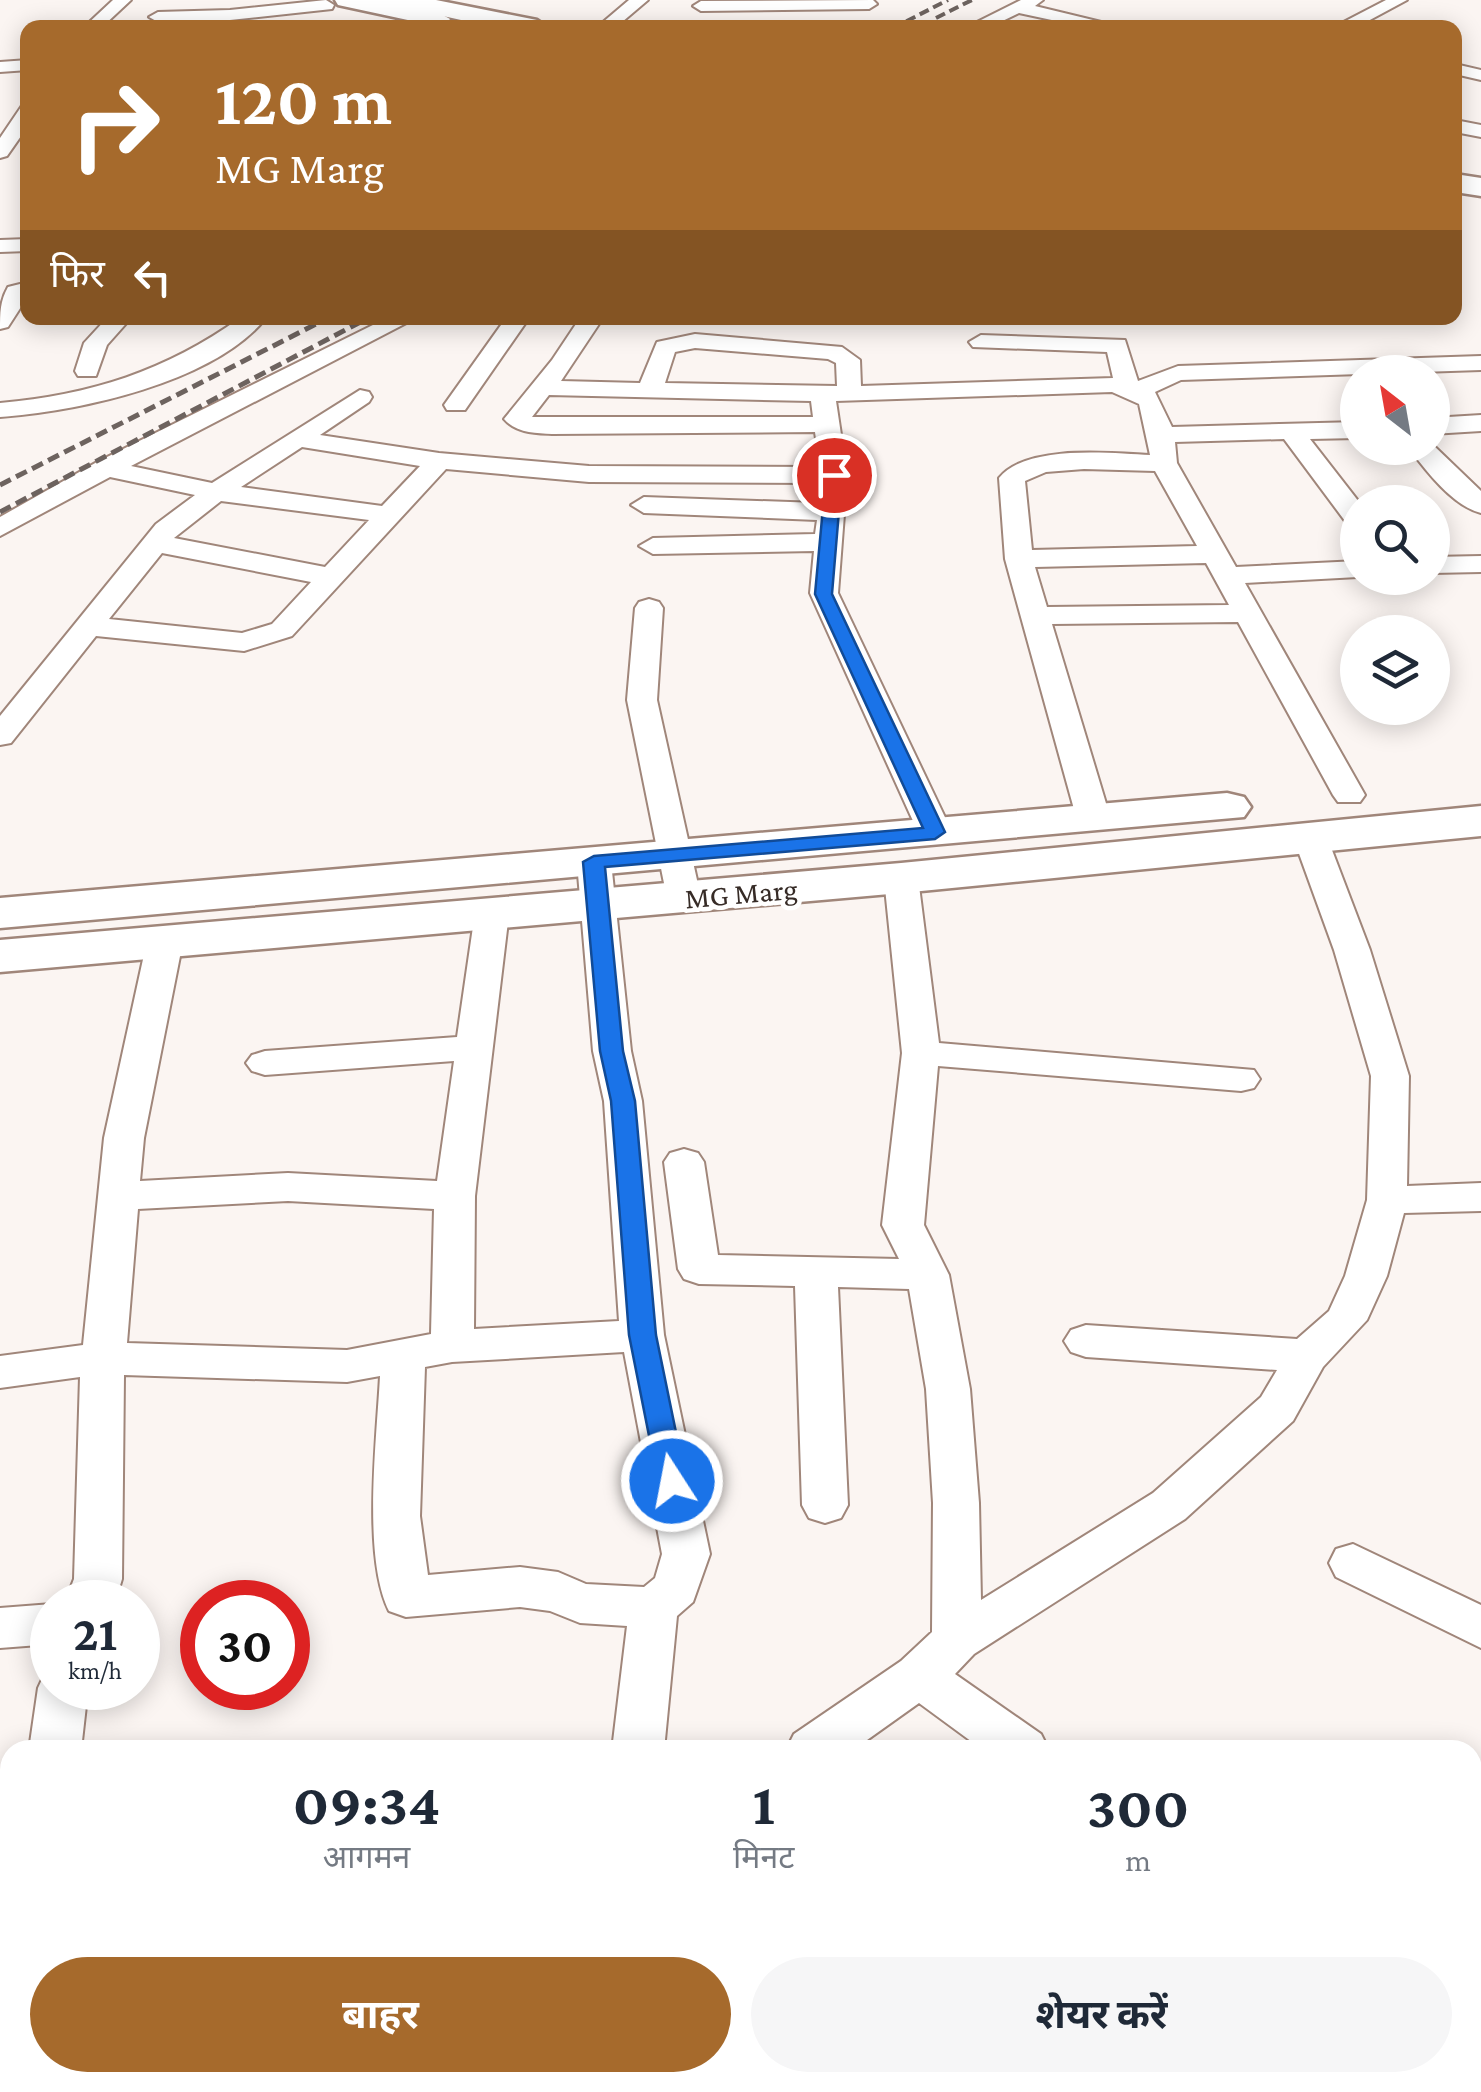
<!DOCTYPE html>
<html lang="hi">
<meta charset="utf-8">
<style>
:root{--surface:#fff;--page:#f6f6f7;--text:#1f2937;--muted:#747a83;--accent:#a66a2c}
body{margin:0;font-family:"Crimson Pro","Noto Sans Devanagari",serif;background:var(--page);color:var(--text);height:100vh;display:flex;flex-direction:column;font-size:38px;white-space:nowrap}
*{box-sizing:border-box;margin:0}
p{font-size:32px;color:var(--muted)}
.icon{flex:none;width:55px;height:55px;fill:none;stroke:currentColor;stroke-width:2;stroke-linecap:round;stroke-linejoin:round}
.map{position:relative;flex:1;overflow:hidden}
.sheet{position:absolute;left:0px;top:1740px;width:1482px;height:352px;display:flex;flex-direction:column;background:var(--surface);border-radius:30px 30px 0 0;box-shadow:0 5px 25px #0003}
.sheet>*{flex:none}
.banner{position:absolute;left:20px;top:20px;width:1442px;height:305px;border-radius:20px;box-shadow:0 5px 25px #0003;background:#a66a2c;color:#fff;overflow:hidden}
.needle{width:65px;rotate:329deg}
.fabs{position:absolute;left:1340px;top:355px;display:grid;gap:20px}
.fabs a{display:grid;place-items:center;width:110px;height:110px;border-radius:50%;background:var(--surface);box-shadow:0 5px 25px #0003;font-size:50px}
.speed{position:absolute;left:30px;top:1580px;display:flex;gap:20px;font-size:50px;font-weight:700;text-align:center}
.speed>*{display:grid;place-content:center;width:130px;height:130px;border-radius:50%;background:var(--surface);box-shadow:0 5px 25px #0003;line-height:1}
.speed small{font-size:25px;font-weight:400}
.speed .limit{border:15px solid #d22;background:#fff;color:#111}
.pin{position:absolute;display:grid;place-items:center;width:85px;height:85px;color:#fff;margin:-42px;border:5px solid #fff;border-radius:50%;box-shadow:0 2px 10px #0007}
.me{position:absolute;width:110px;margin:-55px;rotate:349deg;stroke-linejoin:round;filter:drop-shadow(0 0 8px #0008)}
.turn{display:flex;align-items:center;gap:35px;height:210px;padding:0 30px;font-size:45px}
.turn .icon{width:130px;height:130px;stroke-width:2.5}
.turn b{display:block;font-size:70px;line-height:85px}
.then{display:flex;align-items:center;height:95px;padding:0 30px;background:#0003;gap:20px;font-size:38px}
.eta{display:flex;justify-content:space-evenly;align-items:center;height:170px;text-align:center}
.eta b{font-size:60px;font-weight:700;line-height:70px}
.cta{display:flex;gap:20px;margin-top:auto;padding:20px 30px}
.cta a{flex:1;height:115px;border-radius:60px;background:var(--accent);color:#fff;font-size:40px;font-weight:700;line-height:115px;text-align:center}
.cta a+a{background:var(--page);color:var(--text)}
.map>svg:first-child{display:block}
</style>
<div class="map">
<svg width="1481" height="2092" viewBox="0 0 1481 2092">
<rect width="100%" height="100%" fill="#fbf5f2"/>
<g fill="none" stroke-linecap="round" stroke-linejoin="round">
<g stroke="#a0867a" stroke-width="4">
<path id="street" d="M 113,0 L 131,0 L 101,28 L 83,28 Z
M 326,0 L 334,5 L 332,9 L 230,20 L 158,22 L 149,17 L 158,12 L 230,10 Z
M 629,0 L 648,0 L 615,28 L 596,28 Z
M 873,0 L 877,4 L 869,9 L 701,11 L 693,6 L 701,1 Z
M 1021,0 L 1043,0 L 1035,6 L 1126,28 L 1089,28 L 1019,13 L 988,28 L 965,28 Z
M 1386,0 L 1407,0 L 1355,28 L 1332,28 Z
M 441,14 L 450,19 L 443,28 L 425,28 Z
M 28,60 L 28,70 L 0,72 L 0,62 Z
M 1455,64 L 1481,70 L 1481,80 L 1455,74 Z
M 28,105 L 28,126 L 7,156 L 0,158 L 0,138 L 21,107 Z
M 1455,120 L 1481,125 L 1481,137 L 1455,132 Z
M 28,239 L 28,251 L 0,252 L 0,240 Z
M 28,282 L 28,296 L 8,327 L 0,329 C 0,313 0,301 8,287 Z
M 107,318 L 131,318 L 107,345 L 96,376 L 78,376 L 75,371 L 84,343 Z
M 240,318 L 266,318 C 213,383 79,411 0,417 L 0,403 C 90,395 166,371 240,318 Z
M 387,318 L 416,318 L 131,466 L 212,483 L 360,390 L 369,392 L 372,397 L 369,402 L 320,435 L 439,453 L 589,466 L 820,467 L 815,432 L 552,434 C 535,433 516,433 504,419 L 552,360 L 580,318 L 603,318 L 561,381 L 640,383 L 657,342 L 695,334 L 842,347 L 860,360 L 861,386 L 1113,378 L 1107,352 L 973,347 L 969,342 L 981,335 L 1125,340 L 1138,381 L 1178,366 L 1481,356 L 1481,370 L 1181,380 L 1155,392 L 1172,427 L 1358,422 L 1358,438 L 1310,439 L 1359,502 L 1358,527 L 1348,525 L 1284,439 L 1175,442 L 1177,463 L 1236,567 L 1358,561 L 1358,577 L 1245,583 L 1365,795 L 1360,802 L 1338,802 L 1333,795 L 1238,622 L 1052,624 L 1111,820 L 1106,827 L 1082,827 L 1077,820 L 1005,559 L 999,478 C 1026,444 1111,453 1150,455 L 1139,404 L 1112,392 L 836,401 L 847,475 L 838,593 L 952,832 L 947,839 L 923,839 L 918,832 L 810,593 L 814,551 L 653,554 L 639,546 L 653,538 L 815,534 L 817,520 L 644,513 L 631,505 L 644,497 L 818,503 L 820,483 L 589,482 L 446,469 L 292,636 L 244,651 L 96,636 L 11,743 L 0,745 L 0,716 L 156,524 L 195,495 L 110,477 L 0,536 L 0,517 L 97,462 ZM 695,348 L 828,359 L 836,363 L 837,386 L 665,383 L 675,352 ZM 549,395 L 811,401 L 813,417 L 532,417 ZM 302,447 L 420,466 L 382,506 L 241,487 ZM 1084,469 L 1155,471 L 1197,546 L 1032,550 L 1025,481 L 1046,472 ZM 221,501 L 369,520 L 325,567 L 174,538 ZM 162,553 L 311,582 L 272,624 L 242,633 L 109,619 ZM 1206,563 L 1229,605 L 1047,607 L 1035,567 Z
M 506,318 L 529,318 L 465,410 L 447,410 L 444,405 Z
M 1481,415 L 1481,431 L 1432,434 L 1432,418 Z
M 1432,444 L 1481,491 L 1481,513 C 1453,506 1426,471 1409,448 L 1432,448 Z
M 1481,556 L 1481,572 L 1432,573 L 1432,557 Z
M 649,599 L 659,602 L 663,608 L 657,700 L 701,898 L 696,905 L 684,908 L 672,905 L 667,898 L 627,700 L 635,608 L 639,602 Z
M 1310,827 L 1322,830 L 1327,837 L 1370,950 L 1409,1076 L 1407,1186 L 1481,1183 L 1481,1211 L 1404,1213 L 1387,1276 L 1367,1320 L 1323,1367 L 1293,1421 L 1185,1519 L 974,1654 L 955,1674 L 1041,1734 L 1049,1750 L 983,1750 L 919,1703 L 853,1750 L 786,1750 L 794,1734 L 901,1661 L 932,1632 L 933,1503 L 926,1389 L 909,1289 L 838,1287 L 848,1505 L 841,1518 L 825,1523 L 809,1518 L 802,1505 L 795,1286 L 699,1284 L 684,1279 L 678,1269 L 664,1162 L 670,1153 L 684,1149 L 698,1153 L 704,1162 L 718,1255 L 899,1259 L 882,1225 L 902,1053 L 884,878 L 889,871 L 901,868 L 913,871 L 918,878 L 939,1043 L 1254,1070 L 1260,1079 L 1254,1088 L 1241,1091 L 938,1066 L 924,1225 L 949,1275 L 970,1389 L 979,1503 L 981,1600 L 1153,1493 L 1261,1397 L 1277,1370 L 1086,1357 L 1071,1352 L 1064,1341 L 1071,1330 L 1086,1325 L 1297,1339 L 1329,1311 L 1345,1276 L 1367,1200 L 1371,1076 L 1334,950 L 1293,837 L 1298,830 Z
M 594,852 L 606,855 L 611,862 L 631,1051 L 642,1101 L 664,1335 L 710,1554 L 693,1602 L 677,1616 L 664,1750 L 612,1750 L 627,1626 L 580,1623 L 550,1611 L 520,1607 L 406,1617 L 389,1611 C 362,1557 377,1437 380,1376 L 347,1382 L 124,1375 L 122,1579 L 115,1602 L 65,1602 L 74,1579 L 80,1377 L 0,1388 L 0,1356 L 83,1345 L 104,1138 L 147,941 L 152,933 L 165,930 L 178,933 L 183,941 L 144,1138 L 140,1181 L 288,1173 L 437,1181 L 454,1061 L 265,1075 L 252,1071 L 246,1063 L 252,1055 L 265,1051 L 457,1037 L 475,913 L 480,906 L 492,903 L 504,906 L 509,913 L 475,1196 L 474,1329 L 619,1321 L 604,1101 L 593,1051 L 577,862 L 582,855 ZM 288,1201 L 434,1209 L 431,1334 L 347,1350 L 127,1343 L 138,1209 ZM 624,1352 L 662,1554 L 655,1578 L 644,1587 L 586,1584 L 558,1572 L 520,1567 L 428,1575 L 420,1516 L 425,1367 L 452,1362 Z
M 1353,1544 L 1481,1605 L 1481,1648 L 1336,1577 L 1329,1563 L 1336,1549 Z
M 52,1604 L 52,1644 L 0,1648 L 0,1608 Z
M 52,1670 L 52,1688 L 88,1688 L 81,1750 L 29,1750 L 38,1688 L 45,1673 Z
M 1472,1982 L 1481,1986 L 1481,2041 L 1472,2038 Z
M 10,2056 L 10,2082 L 44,2082 L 43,2092 L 0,2092 L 0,2060 Z
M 195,2082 L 266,2082 L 262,2092 L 191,2092 Z
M 669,2082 L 733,2082 L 737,2092 L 673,2092 Z
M 811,2082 L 876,2082 L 872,2092 L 807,2092 Z
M 1250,2082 L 1312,2082 L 1308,2092 L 1246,2092 Z"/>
</g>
<g stroke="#a0867a" stroke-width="5">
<path id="secondary" d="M 1227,793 L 1244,797 L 1251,807 L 1244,817 L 0,928 L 0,898 Z
M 1481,806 L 1481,836 L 901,893 L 0,972 L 0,940 L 901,863 Z"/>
</g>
<g stroke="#a0867a" stroke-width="5">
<path id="highway" d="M 335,0 L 436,0 L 537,20 L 549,28 L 497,28 L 443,16 L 440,22 L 431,25 L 338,5 Z
M 1455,174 L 1481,178 L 1481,196 L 1455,192 Z"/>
</g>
<use href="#street" fill="#fff" fill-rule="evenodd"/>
<use href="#secondary" fill="#fff" fill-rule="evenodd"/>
<use href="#highway" fill="#fff" fill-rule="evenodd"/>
<path stroke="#6d635f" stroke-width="4" stroke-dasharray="10 5" stroke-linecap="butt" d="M 936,18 L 972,0
M 893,28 L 948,0"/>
<path stroke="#6d635f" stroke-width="5" stroke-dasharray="12 6" stroke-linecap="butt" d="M 0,485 L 328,318
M 0,512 L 368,318"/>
</g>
<path fill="#1a73e8" stroke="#114b97" stroke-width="2.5" d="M 834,470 L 842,475 L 832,594 L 945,832 L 935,839 L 605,867 L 623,1051 L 635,1101 L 656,1335 L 686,1481 L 682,1488 L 672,1492 L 662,1488 L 658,1481 L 629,1335 L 611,1101 L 600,1051 L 583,862 L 594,856 L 923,828 L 815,594 L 826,475 Z"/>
<g text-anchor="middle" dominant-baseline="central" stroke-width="9" stroke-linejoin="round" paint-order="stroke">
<g font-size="30" fill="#362b26" stroke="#fff">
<text transform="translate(741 893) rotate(-5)">MG Marg</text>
</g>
</g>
</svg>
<div class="fabs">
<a><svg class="needle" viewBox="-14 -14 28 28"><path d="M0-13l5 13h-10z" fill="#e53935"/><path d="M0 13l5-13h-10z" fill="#747a83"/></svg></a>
<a><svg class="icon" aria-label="search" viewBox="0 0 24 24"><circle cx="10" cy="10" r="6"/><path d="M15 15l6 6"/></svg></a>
<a><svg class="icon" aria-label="layers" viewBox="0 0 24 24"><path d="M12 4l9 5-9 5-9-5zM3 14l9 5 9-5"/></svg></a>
</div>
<div class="speed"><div>21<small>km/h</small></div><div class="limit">30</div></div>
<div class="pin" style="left:834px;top:475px;background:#d93025"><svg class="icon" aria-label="arrive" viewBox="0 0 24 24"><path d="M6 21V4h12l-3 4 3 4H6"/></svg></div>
<svg class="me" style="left:672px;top:1481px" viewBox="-20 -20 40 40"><circle r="17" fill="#1a73e8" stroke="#fff" stroke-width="3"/><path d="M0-11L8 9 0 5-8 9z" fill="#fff"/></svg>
<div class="banner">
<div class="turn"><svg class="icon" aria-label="right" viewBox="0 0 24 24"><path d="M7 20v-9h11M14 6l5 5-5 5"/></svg><div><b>120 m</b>MG Marg</div></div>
<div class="then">फिर<svg class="icon" aria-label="left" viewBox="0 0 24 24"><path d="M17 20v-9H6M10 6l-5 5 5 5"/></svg></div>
</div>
<section class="sheet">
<div class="eta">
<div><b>09:34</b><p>आगमन</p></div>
<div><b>1</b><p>मिनट</p></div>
<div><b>300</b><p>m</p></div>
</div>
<div class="cta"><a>बाहर</a><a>शेयर करें</a></div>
</section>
</div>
